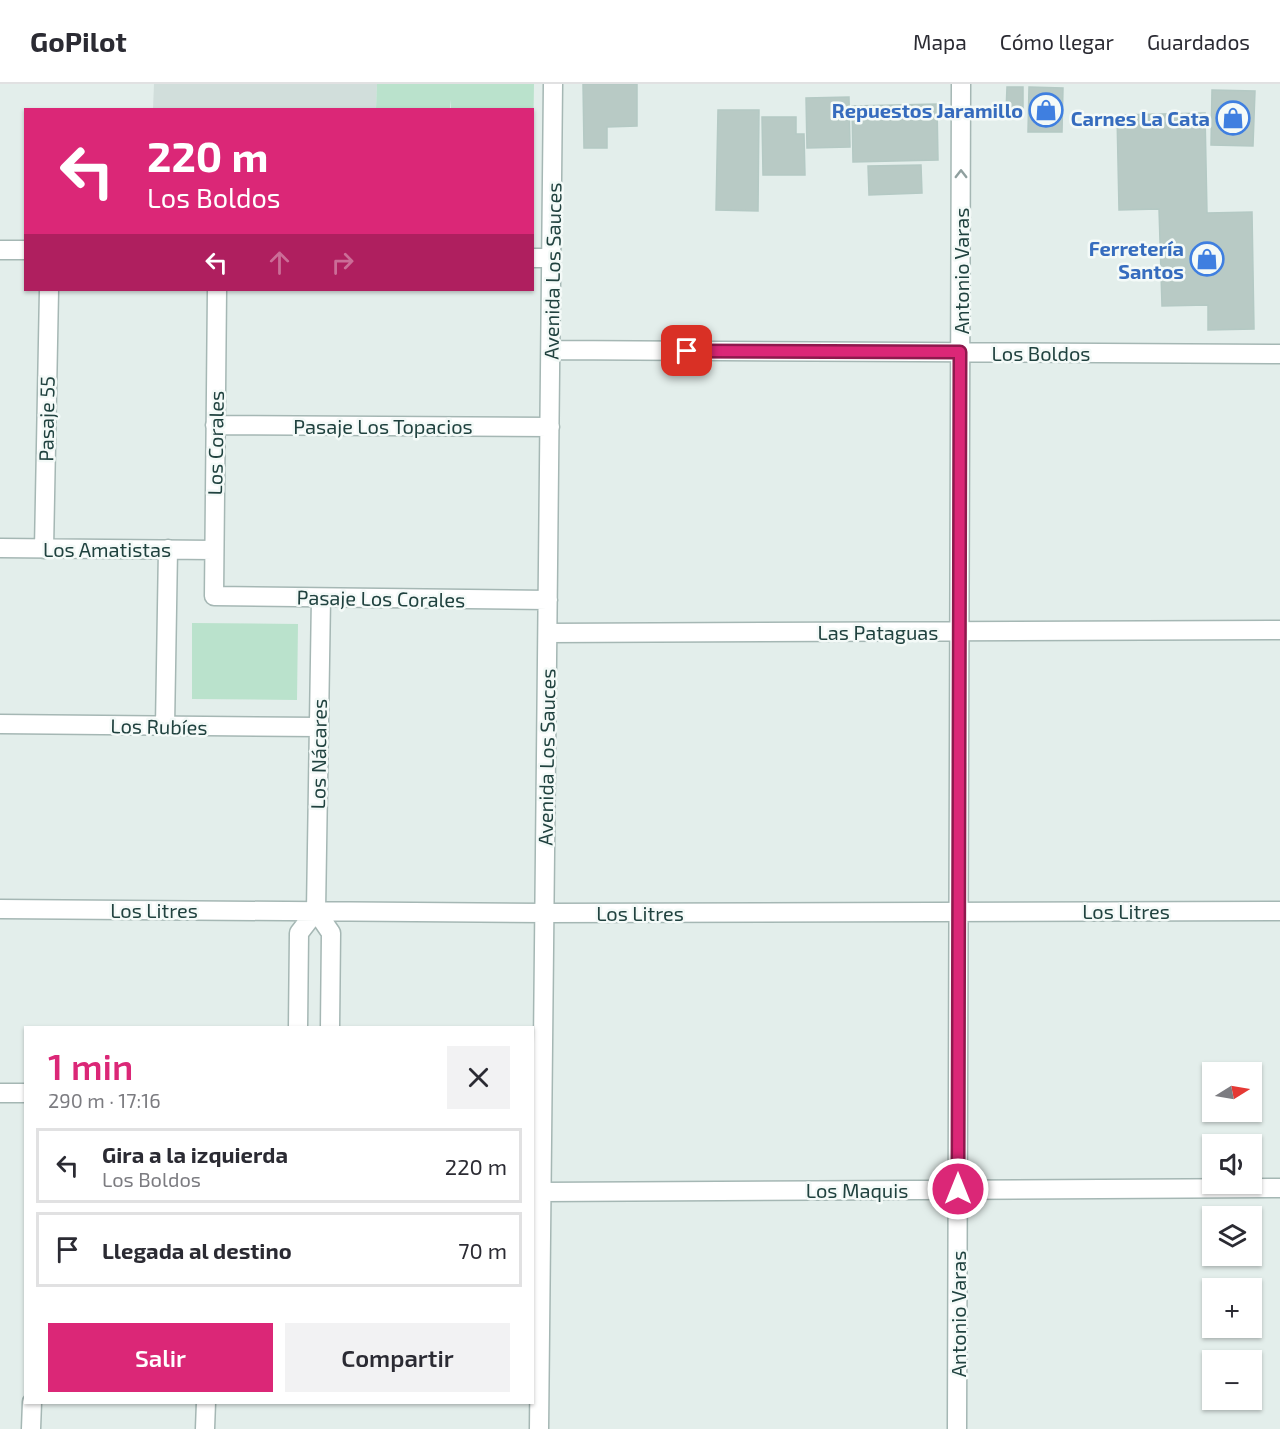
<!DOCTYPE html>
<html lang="es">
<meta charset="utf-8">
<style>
:root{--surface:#fff;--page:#f2f2f3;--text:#2b2b33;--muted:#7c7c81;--line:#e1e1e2;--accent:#db2777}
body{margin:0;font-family:"Exo 2",sans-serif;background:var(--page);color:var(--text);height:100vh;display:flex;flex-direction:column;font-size:22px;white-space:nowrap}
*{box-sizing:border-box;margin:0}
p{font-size:20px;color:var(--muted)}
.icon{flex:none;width:33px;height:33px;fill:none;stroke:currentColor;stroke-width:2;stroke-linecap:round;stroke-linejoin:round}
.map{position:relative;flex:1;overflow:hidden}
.side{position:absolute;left:24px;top:942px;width:510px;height:378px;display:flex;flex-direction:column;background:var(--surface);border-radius:0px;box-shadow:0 2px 4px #0004}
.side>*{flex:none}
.top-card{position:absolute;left:24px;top:24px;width:510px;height:183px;border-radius:0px;box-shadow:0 2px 4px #0004;background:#db2777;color:#fff;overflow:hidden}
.needle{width:39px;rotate:79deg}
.fabs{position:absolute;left:1202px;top:978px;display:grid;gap:12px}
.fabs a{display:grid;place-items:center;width:60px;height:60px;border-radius:0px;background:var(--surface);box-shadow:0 2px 4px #0004;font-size:30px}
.pin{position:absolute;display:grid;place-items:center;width:51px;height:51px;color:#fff;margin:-26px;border-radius:12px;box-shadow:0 3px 9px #0006}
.me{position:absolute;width:66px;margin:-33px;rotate:0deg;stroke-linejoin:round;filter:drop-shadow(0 0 4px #0008)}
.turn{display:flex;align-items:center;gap:21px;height:126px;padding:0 24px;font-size:27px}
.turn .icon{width:78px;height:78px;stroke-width:2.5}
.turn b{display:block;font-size:42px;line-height:51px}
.lanes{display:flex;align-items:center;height:57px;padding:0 24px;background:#0003;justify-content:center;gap:30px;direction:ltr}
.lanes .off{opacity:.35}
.round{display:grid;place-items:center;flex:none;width:63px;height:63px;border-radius:0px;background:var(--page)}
.summary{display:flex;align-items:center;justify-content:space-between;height:102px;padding:0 24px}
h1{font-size:36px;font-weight:600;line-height:45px;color:var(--accent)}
.cta{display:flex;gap:12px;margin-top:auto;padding:12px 24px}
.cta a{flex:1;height:69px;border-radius:0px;background:var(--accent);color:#fff;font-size:24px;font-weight:600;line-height:69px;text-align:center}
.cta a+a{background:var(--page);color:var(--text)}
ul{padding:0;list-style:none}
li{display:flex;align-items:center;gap:18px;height:75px;margin:0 12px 9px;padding:0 12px;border:3px solid var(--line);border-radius:0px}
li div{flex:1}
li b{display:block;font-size:22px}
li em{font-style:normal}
header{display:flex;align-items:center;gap:36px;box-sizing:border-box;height:84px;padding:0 30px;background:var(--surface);border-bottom:2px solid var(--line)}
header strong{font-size:28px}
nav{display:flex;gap:33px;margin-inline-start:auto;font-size:21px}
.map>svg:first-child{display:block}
</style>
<header>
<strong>GoPilot</strong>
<nav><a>Mapa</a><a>Cómo llegar</a><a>Guardados</a></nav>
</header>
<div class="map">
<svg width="1280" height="1345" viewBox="0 0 1280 1345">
<rect width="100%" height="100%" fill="#e3eeeb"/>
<path fill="#d1dedb" d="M 154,0 L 377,0 L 376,25 L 153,25 Z"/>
<path fill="#bae2cc" d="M 377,0 L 534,0 L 533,64 L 532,26 L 451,25 L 450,16 L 450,25 L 376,25 Z
M 192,539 L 298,540 L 297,616 L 192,615 Z"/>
<path fill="#b8cac5" stroke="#b4c9c4" stroke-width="1.5" d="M 583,0 L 637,0 L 637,42 L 607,43 L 607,64 L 584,64 Z
M 1007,3 L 1023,3 L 1023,28 L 1006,28 Z
M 1029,3 L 1063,4 L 1062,48 L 1028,48 Z
M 1212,6 L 1255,7 L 1253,62 L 1211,61 Z
M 849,13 L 850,63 L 807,64 L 806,14 Z
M 937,20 L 938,76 L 853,78 L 852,22 Z
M 718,26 L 759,26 L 758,127 L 716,126 Z
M 1205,29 L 1207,129 L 1252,128 L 1254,245 L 1208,246 L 1208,221 L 1162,222 L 1159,125 L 1119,126 L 1117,31 Z
M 762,33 L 796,33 L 796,50 L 804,50 L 805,91 L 763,91 Z
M 921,81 L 922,109 L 869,111 L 868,82 Z"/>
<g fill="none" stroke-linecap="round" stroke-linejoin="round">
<g stroke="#a5b7b4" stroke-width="21">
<path id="minor" d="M 0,166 L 26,166
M 532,174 L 552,174
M 217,206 L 214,512 L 548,516
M 551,266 L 1280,270
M 215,341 L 550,343
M 0,464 L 214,466
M 44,465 L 49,206
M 548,549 L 1280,546
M 0,640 L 319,643
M 165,642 L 168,465
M 0,825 L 544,829 L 1280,827
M 316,827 L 331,849 L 330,944
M 298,944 L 299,849 L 316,827 L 321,514
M 0,1009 L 26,1009
M 542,1108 L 1280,1104
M 31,1345 L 32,1318
M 205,1345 L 206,1318
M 539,1345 L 553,0
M 957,1345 L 961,0"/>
</g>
<use href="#minor" stroke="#fff" stroke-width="18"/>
</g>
<defs><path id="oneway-chevron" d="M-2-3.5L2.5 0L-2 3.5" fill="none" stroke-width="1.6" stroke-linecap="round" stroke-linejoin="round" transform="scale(1.5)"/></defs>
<use stroke="#90a09f" href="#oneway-chevron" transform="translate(961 90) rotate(-90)"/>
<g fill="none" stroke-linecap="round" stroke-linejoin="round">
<g stroke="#8e194d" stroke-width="15">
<path id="route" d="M 687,267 L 960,268 L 958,1105"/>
</g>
<use href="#route" stroke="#db2777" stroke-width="10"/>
</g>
<defs>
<g id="shop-ring" transform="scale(1.725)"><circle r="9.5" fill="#f4faf8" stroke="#3f7fe0" stroke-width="1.5"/><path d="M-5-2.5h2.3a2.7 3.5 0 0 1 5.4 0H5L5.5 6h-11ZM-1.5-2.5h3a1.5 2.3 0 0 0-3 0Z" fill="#3f7fe0"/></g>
</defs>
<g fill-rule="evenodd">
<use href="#shop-ring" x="1046" y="26"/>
<use href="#shop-ring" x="1233" y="34"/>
<use href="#shop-ring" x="1207" y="175"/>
</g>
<g text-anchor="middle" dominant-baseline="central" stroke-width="5" stroke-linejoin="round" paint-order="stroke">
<g font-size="20" font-weight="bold" fill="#366cbe" stroke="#f4faf8" text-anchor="end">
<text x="1023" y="26">Repuestos Jaramillo</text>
<text x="1210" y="34">Carnes La Cata</text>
<text x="1184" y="164">Ferretería<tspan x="1184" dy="23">Santos</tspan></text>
</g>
<g font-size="20" fill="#20423f" stroke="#f4faf8">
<text transform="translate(552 187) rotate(-89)">Avenida Los Sauces</text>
<text transform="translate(961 187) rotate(-90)">Antonio Varas</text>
<text x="1041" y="269">Los Boldos</text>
<text transform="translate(46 335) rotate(-89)">Pasaje 55</text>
<text x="383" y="342">Pasaje Los Topacios</text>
<text transform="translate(215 359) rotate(-89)">Los Corales</text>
<text x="107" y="465">Los Amatistas</text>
<text transform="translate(381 514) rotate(1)">Pasaje Los Corales</text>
<text x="878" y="548">Las Pataguas</text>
<text transform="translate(159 642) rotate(1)">Los Rubíes</text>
<text transform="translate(318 670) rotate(-89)">Los Nácares</text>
<text transform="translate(546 673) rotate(-89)">Avenida Los Sauces</text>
<text x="154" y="826">Los Litres</text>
<text x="1126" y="827">Los Litres</text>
<text x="640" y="829">Los Litres</text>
<text x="857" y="1106">Los Maquis</text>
<text transform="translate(958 1230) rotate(-90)">Antonio Varas</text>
</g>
</g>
</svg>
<div class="fabs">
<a><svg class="needle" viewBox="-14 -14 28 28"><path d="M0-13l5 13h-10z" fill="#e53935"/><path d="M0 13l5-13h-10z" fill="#7c7c81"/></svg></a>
<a><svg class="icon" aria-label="sound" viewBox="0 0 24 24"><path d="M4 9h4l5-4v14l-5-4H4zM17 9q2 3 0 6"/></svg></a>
<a><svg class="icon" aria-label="layers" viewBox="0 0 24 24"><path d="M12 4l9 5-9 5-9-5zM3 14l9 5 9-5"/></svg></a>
<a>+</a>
<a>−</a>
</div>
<div class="pin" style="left:687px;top:267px;background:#d93025"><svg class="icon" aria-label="arrive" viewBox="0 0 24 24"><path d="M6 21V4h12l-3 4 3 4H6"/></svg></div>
<svg class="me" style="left:958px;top:1105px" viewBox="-20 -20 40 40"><circle r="17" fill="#db2777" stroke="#fff" stroke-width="3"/><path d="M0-11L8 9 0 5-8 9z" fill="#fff"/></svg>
<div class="top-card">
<div class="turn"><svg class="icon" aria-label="left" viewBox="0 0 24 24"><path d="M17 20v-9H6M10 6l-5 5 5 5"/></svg><div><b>220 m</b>Los Boldos</div></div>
<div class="lanes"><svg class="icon" aria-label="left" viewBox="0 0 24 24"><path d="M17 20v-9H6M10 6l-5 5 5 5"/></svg><svg class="icon off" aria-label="ahead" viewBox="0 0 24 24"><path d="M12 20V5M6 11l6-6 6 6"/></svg><svg class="icon off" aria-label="right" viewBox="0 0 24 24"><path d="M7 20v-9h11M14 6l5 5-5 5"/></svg></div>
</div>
<section class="side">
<div class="summary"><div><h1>1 min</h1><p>290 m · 17:16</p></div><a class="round"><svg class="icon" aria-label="close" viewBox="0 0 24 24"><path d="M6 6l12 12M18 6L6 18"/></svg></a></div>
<ul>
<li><svg class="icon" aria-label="left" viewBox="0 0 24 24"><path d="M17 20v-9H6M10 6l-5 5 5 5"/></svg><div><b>Gira a la izquierda</b><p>Los Boldos</p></div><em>220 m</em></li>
<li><svg class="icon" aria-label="arrive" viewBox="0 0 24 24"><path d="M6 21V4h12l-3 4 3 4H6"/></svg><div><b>Llegada al destino</b></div><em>70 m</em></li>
</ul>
<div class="cta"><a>Salir</a><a>Compartir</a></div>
</section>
</div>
